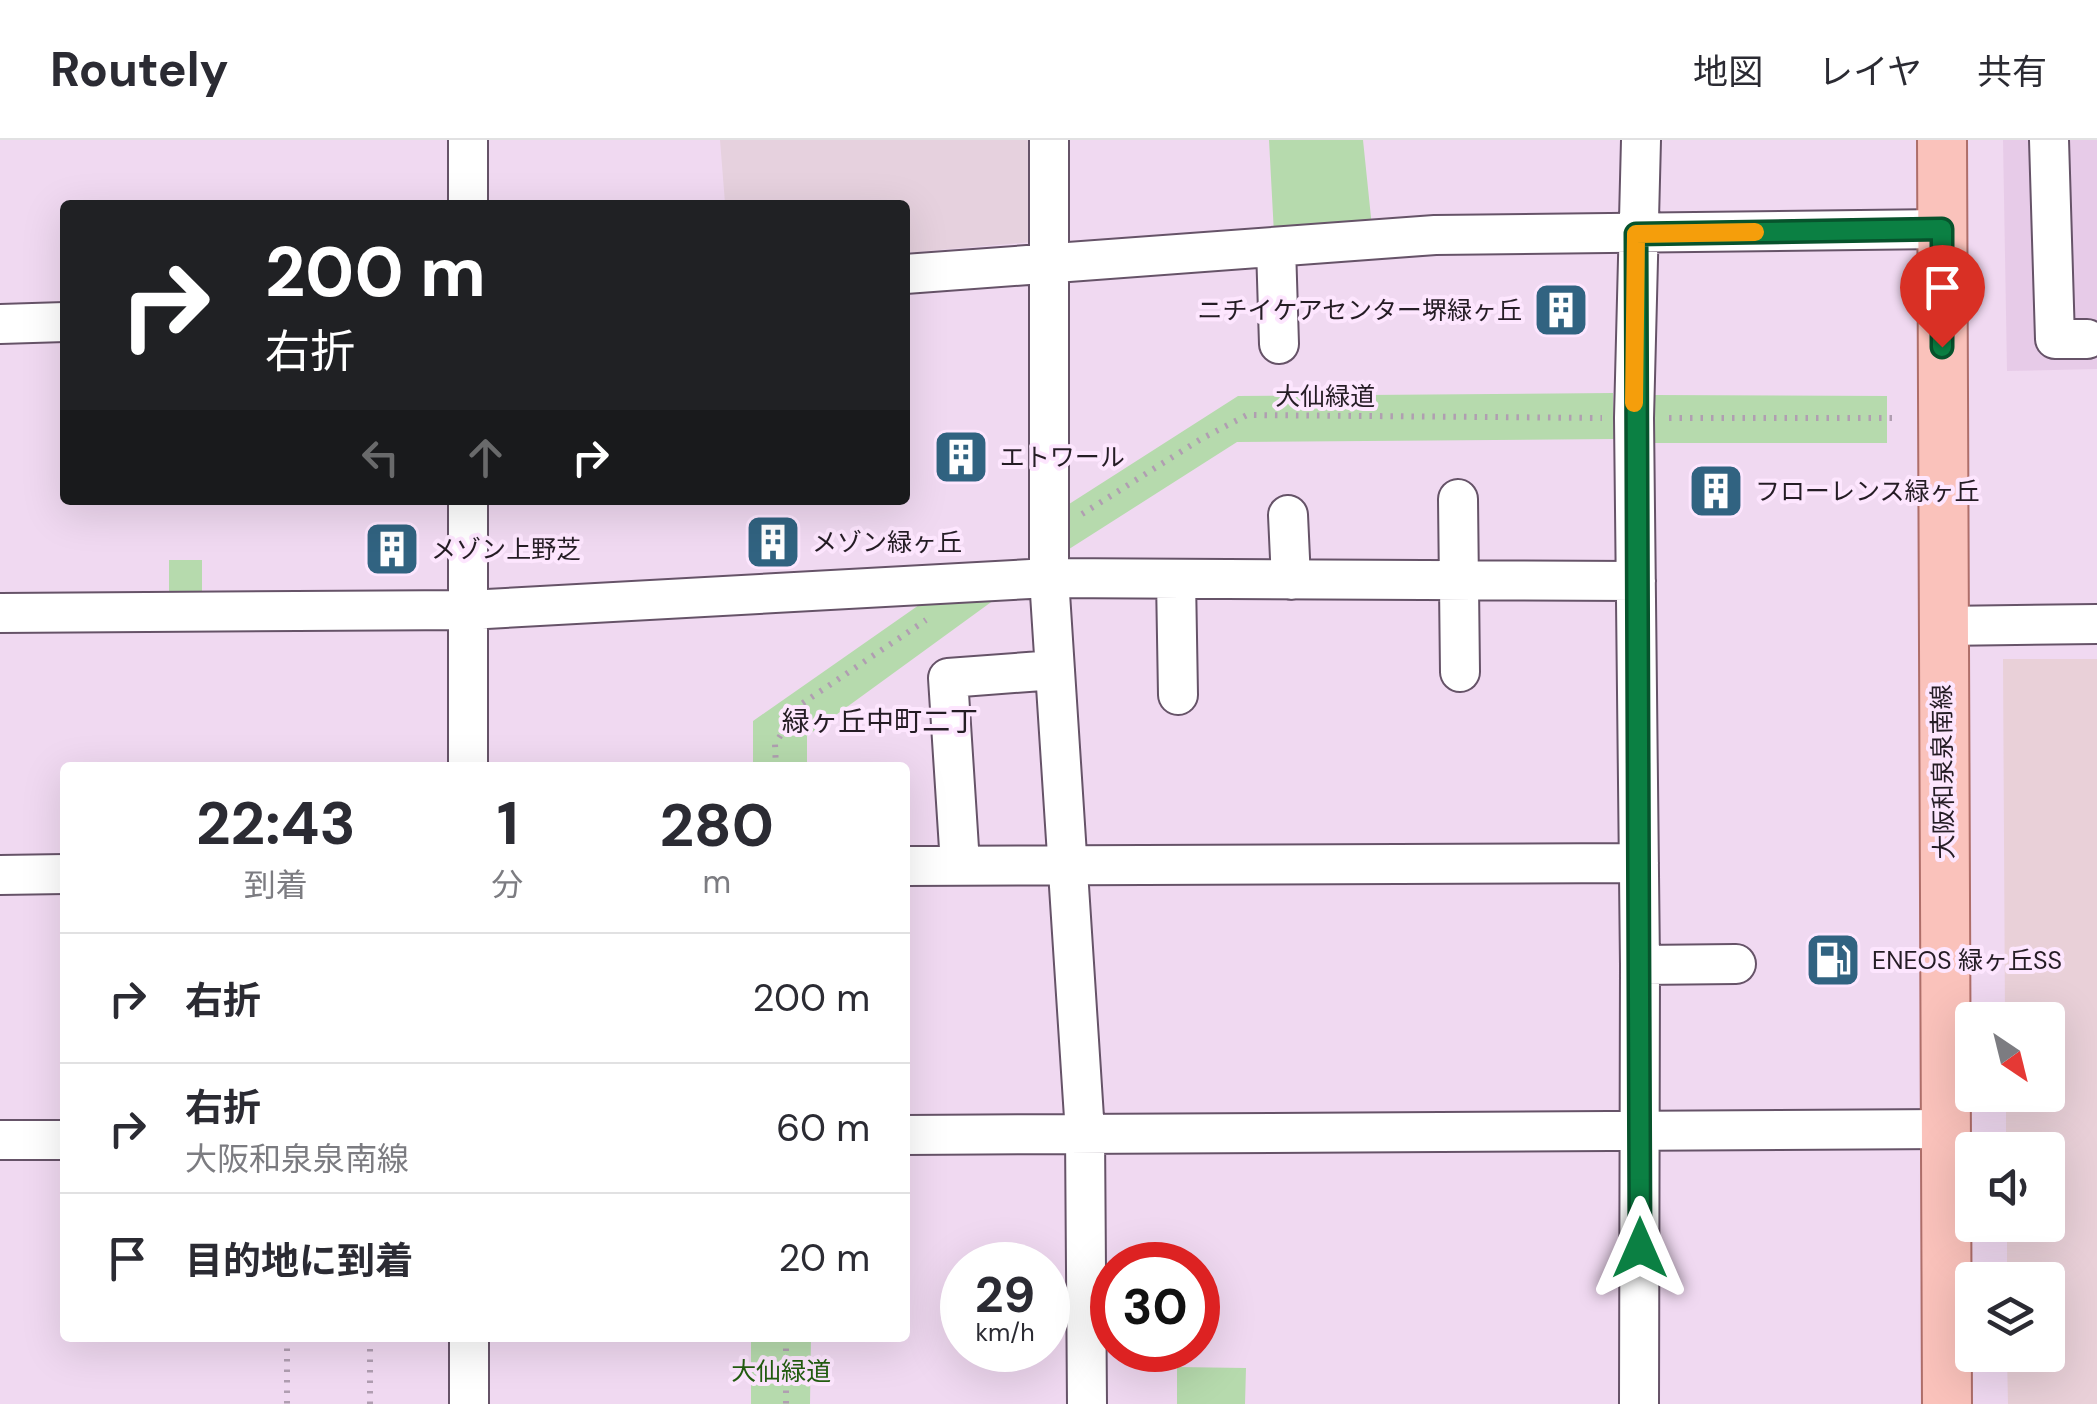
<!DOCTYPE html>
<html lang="ja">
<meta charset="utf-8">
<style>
:root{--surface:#fff;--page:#f7f7f7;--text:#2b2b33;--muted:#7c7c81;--line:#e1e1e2}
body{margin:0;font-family:"DM Sans","Noto Sans JP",sans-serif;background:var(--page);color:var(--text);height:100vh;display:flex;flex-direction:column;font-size:38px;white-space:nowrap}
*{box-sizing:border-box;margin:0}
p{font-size:32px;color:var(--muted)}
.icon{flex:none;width:55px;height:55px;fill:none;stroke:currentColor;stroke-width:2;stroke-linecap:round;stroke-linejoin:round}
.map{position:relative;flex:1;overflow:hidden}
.details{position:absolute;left:60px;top:622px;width:850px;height:580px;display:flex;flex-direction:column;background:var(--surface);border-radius:10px;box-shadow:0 10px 40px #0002}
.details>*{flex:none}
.guide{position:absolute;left:60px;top:60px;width:850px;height:305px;border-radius:10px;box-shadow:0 10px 40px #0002;background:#202124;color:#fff;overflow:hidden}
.needle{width:65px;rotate:145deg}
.fabs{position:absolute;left:1955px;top:862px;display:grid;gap:20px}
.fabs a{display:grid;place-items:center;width:110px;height:110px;border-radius:10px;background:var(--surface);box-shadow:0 10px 40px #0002;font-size:50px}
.speed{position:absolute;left:940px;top:1102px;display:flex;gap:20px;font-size:50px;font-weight:700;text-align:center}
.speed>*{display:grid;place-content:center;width:130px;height:130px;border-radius:50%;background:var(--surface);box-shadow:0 10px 40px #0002;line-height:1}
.speed small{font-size:25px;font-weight:400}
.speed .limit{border:15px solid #d22;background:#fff;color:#111}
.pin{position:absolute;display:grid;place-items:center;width:85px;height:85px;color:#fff;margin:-102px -42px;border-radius:50% 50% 50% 0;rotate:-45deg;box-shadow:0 0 10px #0007}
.pin .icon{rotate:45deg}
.me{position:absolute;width:110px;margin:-55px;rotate:0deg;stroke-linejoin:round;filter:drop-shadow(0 0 8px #0008)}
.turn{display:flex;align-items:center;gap:35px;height:210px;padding:0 40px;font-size:45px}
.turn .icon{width:130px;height:130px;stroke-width:2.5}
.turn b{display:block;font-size:70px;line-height:85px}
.lanes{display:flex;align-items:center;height:95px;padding:0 40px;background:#0003;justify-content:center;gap:50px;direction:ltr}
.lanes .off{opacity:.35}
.eta{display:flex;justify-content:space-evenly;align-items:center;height:170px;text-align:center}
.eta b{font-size:60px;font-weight:700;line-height:70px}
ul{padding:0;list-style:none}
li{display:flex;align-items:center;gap:30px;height:130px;padding:0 40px;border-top:2px solid var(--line)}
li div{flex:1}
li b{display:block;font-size:38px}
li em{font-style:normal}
header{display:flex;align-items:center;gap:60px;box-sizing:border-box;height:140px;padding:0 50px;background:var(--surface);border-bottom:2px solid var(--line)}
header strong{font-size:48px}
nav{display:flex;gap:55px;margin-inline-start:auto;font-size:35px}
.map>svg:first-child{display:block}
</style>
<header>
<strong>Routely</strong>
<nav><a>地図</a><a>レイヤ</a><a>共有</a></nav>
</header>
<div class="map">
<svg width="2097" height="1264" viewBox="0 0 2097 1264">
<rect width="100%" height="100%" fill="#f0d9f1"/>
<path fill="#e7cbe8" d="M 2003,0 L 2097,0 L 2097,229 L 2007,231 Z"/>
<path fill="#e9d0d8" d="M 2003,519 L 2097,519 L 2097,1264 L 2008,1264 L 2007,1215 L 2048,1215 L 2048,1140 L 2007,1140 L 2007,1085 L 2048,1085 L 2048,1010 L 2006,1010 L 2006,955 L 2048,955 L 2048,880 L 2005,880 Z"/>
<path fill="#e6d1de" d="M 720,0 L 1031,0 L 1033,102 L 905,113 L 905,65 L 771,65 L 769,60 L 725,63 Z"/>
<path fill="#b6daad" d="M 1269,0 L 1363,0 L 1372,87 L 1274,94 Z
M 1613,253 L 1614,299 L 1237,302 L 1066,411 L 1066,366 L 1238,256 Z
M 1654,255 L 1887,256 L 1887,303 L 1654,303 Z
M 169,420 L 202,420 L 202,455 L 169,456 Z
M 994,460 L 807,596 L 807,627 L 753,627 L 753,581 L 919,465 Z
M 751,1198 L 811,1198 L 810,1264 L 751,1264 Z
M 1177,1227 L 1246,1228 L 1245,1264 L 1177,1264 Z"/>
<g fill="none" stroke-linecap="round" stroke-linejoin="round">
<g stroke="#665368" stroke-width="42">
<path id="minor" d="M 1049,0 L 1049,438 L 1085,993 L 1087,1264
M 2049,0 L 2055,199 L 2087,199
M 468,65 L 468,0
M 1276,107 L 1279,204
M 905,134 L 1435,95 L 1942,89
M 0,184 L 65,182
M 1458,359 L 1460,532
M 468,360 L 468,628
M 1288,375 L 1291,440
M 1176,439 L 1178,555
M 0,473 L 468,470 L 1049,438 L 1636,441
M 1942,486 L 2097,484
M 960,724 L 948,538 L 1055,530
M 905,726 L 1639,723
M 0,735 L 65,734
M 1640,825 L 1736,824
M 905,995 L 1946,989
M 0,1000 L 65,1000
M 469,1198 L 469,1264
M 1639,1264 L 1640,825 L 1634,278 L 1641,0"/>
</g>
<g stroke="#ae6e69" stroke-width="52">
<path id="major" d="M 1942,0 L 1947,1264"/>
</g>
<path stroke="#b09eb1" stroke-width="6" stroke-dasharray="2.5 8" stroke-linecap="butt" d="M 1669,278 L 1898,278
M 1082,374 L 1201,299 L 1247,275 L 1602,278
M 776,628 L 775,604 L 800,565 L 926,480
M 287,1198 L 287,1264
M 786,1198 L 786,1264
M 370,1264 L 370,1198"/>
<use href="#minor" stroke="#fff" stroke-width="38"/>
<use href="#major" stroke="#fac2bb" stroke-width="48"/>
</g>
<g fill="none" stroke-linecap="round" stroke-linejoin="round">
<g stroke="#07532c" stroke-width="25">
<path id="route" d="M 1640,1108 L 1636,94 L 1942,89 L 1942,207"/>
</g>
<use href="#route" stroke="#0b8043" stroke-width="18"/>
<path stroke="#f59e0b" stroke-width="18" d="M 1634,263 L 1636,94 L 1755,92"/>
</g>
<defs>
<g id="building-square" transform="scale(2.875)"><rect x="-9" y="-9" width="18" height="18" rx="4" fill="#316381" stroke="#fde6fe"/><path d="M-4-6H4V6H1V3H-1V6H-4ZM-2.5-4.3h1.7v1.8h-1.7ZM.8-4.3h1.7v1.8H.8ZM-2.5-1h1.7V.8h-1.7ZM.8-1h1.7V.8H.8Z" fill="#fff"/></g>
<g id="fuel-square" transform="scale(2.875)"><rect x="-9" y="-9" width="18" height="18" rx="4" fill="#316381" stroke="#fde6fe"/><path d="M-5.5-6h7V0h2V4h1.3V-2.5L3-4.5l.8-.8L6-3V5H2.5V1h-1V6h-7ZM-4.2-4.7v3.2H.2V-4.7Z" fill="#fff"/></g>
</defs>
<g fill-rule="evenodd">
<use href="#building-square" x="1561" y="170"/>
<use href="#building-square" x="961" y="317"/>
<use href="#building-square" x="1716" y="351"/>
<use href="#building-square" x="773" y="402"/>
<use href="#building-square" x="392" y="409"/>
<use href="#fuel-square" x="1833" y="820"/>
</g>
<g text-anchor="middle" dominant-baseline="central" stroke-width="8" stroke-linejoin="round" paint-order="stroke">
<g font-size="25" fill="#251d25" stroke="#fde6fe" text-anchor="start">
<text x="1522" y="170" text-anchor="end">ニチイケアセンター堺緑ヶ丘</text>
<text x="1000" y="317">エトワール</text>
<text x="1755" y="351">フローレンス緑ヶ丘</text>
<text x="812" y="402">メゾン緑ヶ丘</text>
<text x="431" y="409">メゾン上野芝</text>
<text x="1872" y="820">ENEOS 緑ヶ丘SS</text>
</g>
<g font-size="25" fill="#251d25" stroke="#fde6fe">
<text x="1325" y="256">大仙緑道</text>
<text transform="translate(1943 632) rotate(-91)">大阪和泉泉南線</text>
</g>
<g font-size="25" fill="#235d11" stroke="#fde6fe">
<text x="781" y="1231">大仙緑道</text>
</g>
<g font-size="28" fill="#251d25" stroke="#fde6fe">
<text x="880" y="581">緑ヶ丘中町二丁</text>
</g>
</g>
</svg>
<div class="fabs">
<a><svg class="needle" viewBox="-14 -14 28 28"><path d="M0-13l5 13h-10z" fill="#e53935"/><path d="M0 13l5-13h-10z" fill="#7c7c81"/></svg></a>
<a><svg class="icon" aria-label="sound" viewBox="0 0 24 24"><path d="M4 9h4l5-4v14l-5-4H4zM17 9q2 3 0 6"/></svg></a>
<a><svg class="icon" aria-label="layers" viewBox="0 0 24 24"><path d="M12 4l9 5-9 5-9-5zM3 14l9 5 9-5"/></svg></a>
</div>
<div class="speed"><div>29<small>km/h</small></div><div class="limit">30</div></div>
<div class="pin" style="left:1942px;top:207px;background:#d93025"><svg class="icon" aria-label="arrive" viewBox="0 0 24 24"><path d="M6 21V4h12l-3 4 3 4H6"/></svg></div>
<svg class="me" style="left:1640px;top:1108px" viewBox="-20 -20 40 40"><path d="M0-17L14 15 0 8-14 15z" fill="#0b8043" stroke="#fff" stroke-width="4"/></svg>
<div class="guide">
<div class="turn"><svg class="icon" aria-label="right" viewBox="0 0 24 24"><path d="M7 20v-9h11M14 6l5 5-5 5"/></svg><div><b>200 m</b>右折</div></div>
<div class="lanes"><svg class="icon off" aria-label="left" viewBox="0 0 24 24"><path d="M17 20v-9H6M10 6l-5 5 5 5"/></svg><svg class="icon off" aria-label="ahead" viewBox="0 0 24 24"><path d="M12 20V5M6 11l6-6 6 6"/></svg><svg class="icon" aria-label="right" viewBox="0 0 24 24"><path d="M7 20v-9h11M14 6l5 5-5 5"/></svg></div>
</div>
<section class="details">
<div class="eta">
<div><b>22:43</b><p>到着</p></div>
<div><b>1</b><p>分</p></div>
<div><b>280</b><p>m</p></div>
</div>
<ul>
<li><svg class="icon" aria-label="right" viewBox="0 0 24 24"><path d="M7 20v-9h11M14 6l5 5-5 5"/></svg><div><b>右折</b></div><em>200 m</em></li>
<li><svg class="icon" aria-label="right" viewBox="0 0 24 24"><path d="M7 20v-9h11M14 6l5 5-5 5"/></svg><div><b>右折</b><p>大阪和泉泉南線</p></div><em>60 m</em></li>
<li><svg class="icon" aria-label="arrive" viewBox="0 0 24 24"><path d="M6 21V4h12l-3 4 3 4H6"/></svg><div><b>目的地に到着</b></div><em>20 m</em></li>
</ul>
</section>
</div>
